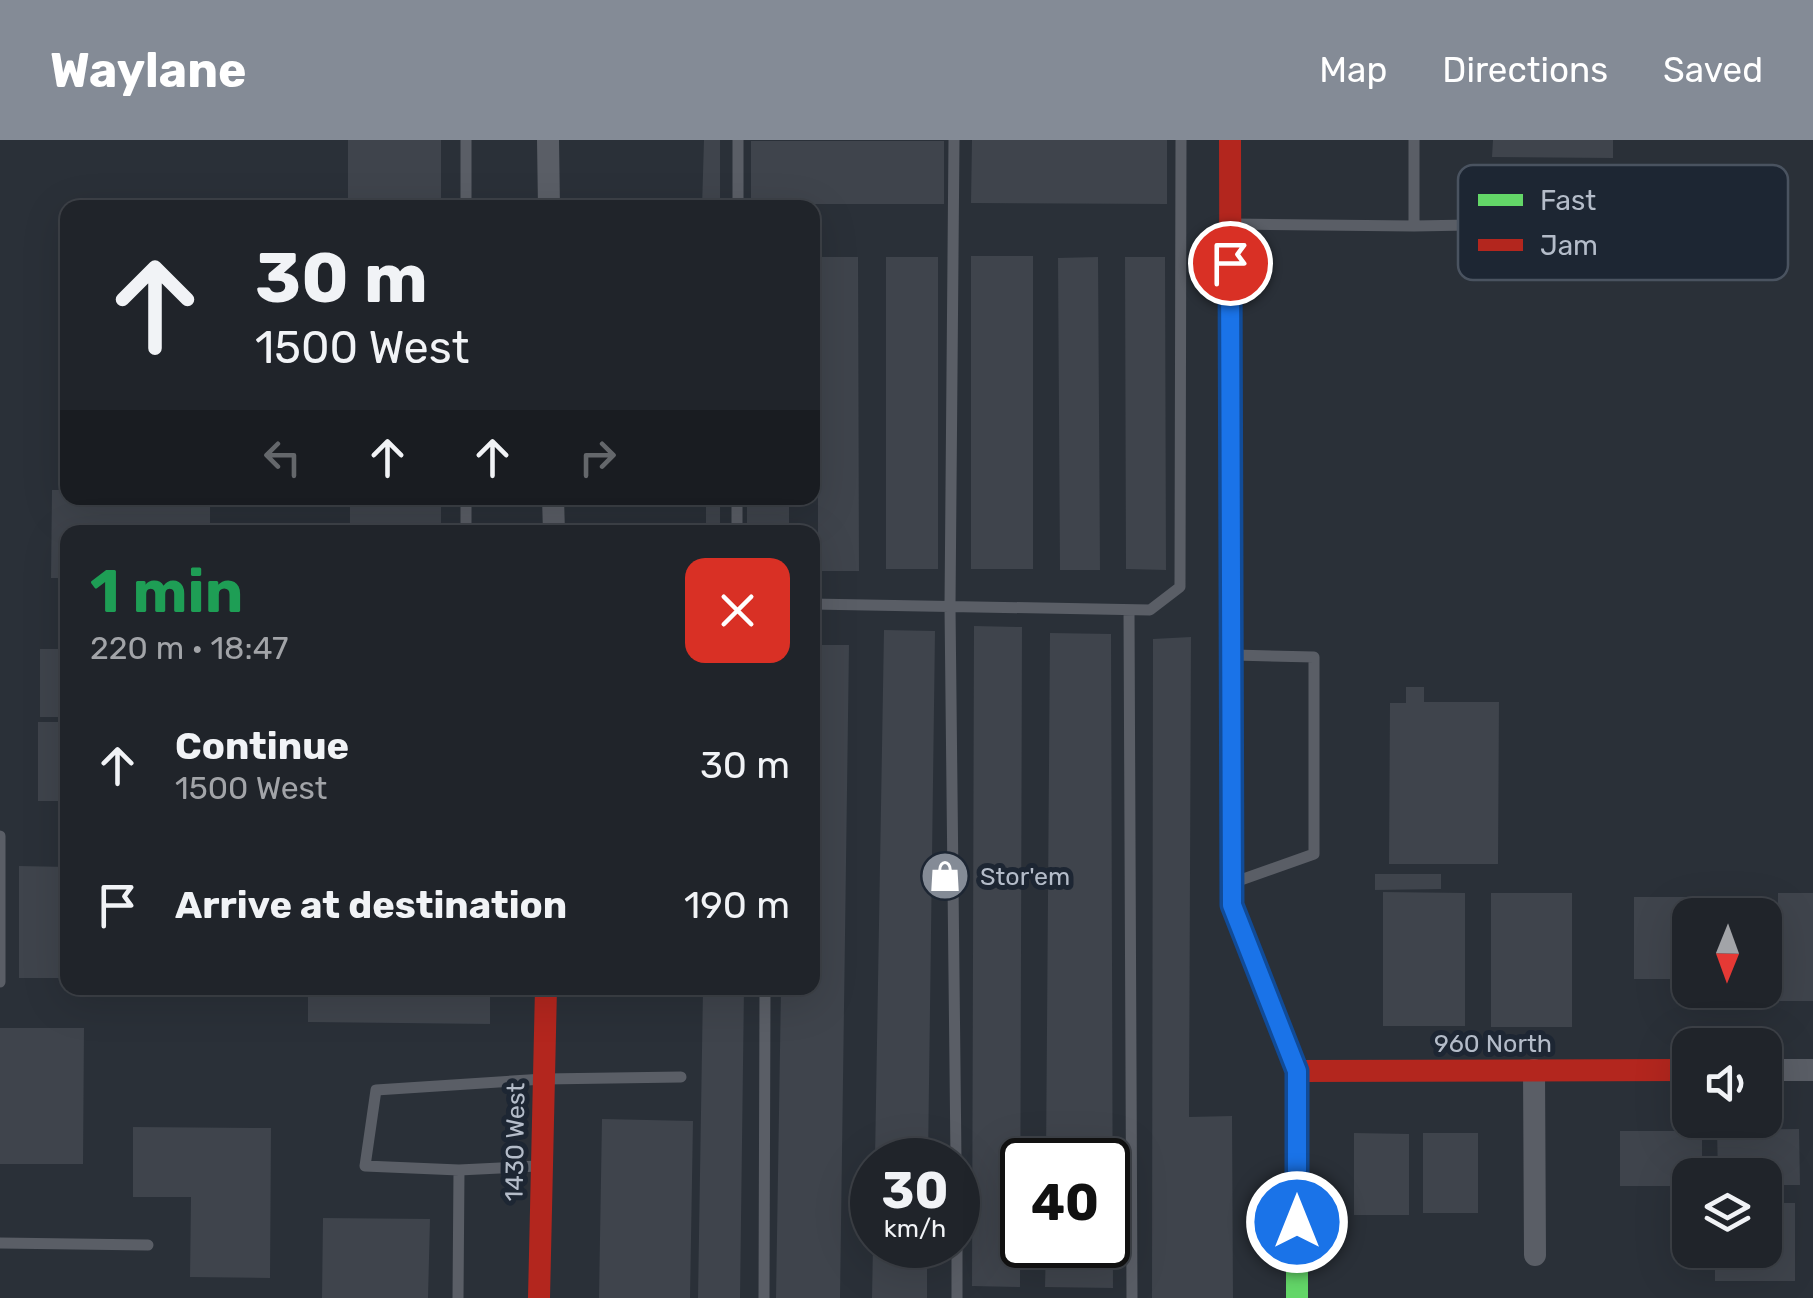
<!DOCTYPE html>
<meta charset="utf-8">
<style>
:root{--surface:#20242a;--page:#2d3036;--text:#f1f3f6;--muted:#a2a4a8;--line:#3d4147;--accent:#848b96}
body{margin:0;font-family:Rubik,sans-serif;background:var(--page);color:var(--text);height:100vh;display:flex;flex-direction:column;font-size:38px;white-space:nowrap}
*{box-sizing:border-box;margin:0}
p{font-size:32px;color:var(--muted)}
.icon{flex:none;width:55px;height:55px;fill:none;stroke:currentColor;stroke-width:2;stroke-linecap:round;stroke-linejoin:round}
.map{position:relative;flex:1;overflow:hidden}
.panel{position:absolute;left:60px;top:385px;width:760px;height:470px;display:flex;flex-direction:column;background:var(--surface);border-radius:20px;box-shadow:0 10px 40px #0002,0 0 0 2px var(--line)}
.panel>*{flex:none}
.guide{position:absolute;left:60px;top:60px;width:760px;height:305px;border-radius:20px;box-shadow:0 10px 40px #0002,0 0 0 2px var(--line);background:#20242a;color:var(--text);overflow:hidden}
.needle{width:65px;rotate:181deg}
.fabs{position:absolute;left:1672px;top:758px;display:grid;gap:20px}
.fabs a{display:grid;place-items:center;width:110px;height:110px;border-radius:20px;background:var(--surface);box-shadow:0 10px 40px #0002,0 0 0 2px var(--line);font-size:50px}
.speed{position:absolute;left:850px;top:998px;display:flex;gap:20px;font-size:50px;font-weight:700;text-align:center}
.speed>*{display:grid;place-content:center;width:130px;height:130px;border-radius:50%;background:var(--surface);box-shadow:0 10px 40px #0002,0 0 0 2px var(--line);line-height:1}
.speed small{font-size:25px;font-weight:400}
.speed .limit{border:5px solid #111;border-radius:15px;background:#fff;color:#111}
.pin{position:absolute;display:grid;place-items:center;width:85px;height:85px;color:#fff;margin:-42px;border:5px solid #fff;border-radius:50%;box-shadow:0 2px 10px #0007}
.me{position:absolute;width:110px;margin:-55px;rotate:0deg;stroke-linejoin:round;filter:drop-shadow(0 0 8px #0008)}
.turn{display:flex;align-items:center;gap:35px;height:210px;padding:0 30px;font-size:45px}
.turn .icon{width:130px;height:130px;stroke-width:2.5}
.turn b{display:block;font-size:70px;line-height:85px}
.lanes{display:flex;align-items:center;height:95px;padding:0 30px;background:#0003;justify-content:center;gap:50px;direction:ltr}
.lanes .off{opacity:.35}
.round{display:grid;place-items:center;flex:none;width:105px;height:105px;border-radius:20px;background:var(--page)}
.overview{display:flex;align-items:center;justify-content:space-between;height:170px;padding:0 30px}
h1{font-size:60px;font-weight:700;line-height:75px;color:#1e9e55}
ul{padding:0;list-style:none}
li{display:flex;align-items:center;gap:30px;height:140px;padding:0 30px}
li div{flex:1}
li b{display:block;font-size:38px}
li em{font-style:normal}
header{display:flex;align-items:center;gap:60px;box-sizing:border-box;height:140px;padding:0 50px;background:var(--accent);color:#fff}
header strong{font-size:48px}
nav{display:flex;gap:55px;margin-inline-start:auto;font-size:35px}
.map>svg:first-child{display:block}
</style>
<header>
<strong>Waylane</strong>
<nav><a>Map</a><a>Directions</a><a>Saved</a></nav>
</header>
<div class="map">
<svg width="1813" height="1158" viewBox="0 0 1813 1158">
<rect width="100%" height="100%" fill="#2a3038"/>
<path fill="#3f444c" d="M 348,0 L 441,0 L 441,68 L 348,68 Z
M 704,0 L 720,0 L 720,68 L 702,68 Z
M 972,0 L 1167,0 L 1167,64 L 971,63 Z
M 1493,0 L 1613,0 L 1613,18 L 1492,17 Z
M 751,1 L 944,1 L 944,64 L 751,64 Z
M 971,116 L 1033,116 L 1033,429 L 971,429 Z
M 818,117 L 858,117 L 859,431 L 818,431 Z
M 886,117 L 938,117 L 938,429 L 886,429 Z
M 1098,117 L 1100,430 L 1060,430 L 1058,118 Z
M 1125,117 L 1165,117 L 1166,430 L 1126,429 Z
M 52,350 L 68,350 L 68,358 L 210,358 L 210,392 L 68,392 L 68,438 L 51,438 Z
M 350,358 L 441,358 L 441,392 L 350,392 Z
M 706,358 L 720,358 L 720,392 L 706,392 Z
M 747,358 L 789,358 L 789,392 L 747,392 Z
M 974,486 L 1022,487 L 1020,1147 L 972,1146 Z
M 884,490 L 935,491 L 928,1020 L 875,1020 Z
M 1050,493 L 1111,494 L 1113,1148 L 1045,1147 L 1046,1105 L 1108,1105 L 1108,1020 L 1046,1020 Z
M 1191,497 L 1189,977 L 1232,976 L 1233,1158 L 1152,1158 L 1153,499 Z
M 812,505 L 849,505 L 840,1158 L 776,1158 L 781,848 L 812,848 Z
M 40,509 L 68,509 L 68,577 L 40,577 Z
M 1406,547 L 1424,547 L 1424,562 L 1499,562 L 1498,724 L 1389,724 L 1390,563 L 1406,563 Z
M 38,582 L 68,582 L 68,661 L 38,661 Z
M 19,726 L 68,727 L 68,838 L 19,838 Z
M 1375,734 L 1441,734 L 1441,749 L 1375,750 Z
M 1383,752 L 1465,753 L 1465,886 L 1383,886 Z
M 1491,753 L 1572,753 L 1572,887 L 1491,887 Z
M 1778,753 L 1813,753 L 1813,861 L 1777,861 Z
M 1634,757 L 1768,757 L 1768,775 L 1690,775 L 1690,839 L 1634,839 Z
M 308,848 L 490,848 L 490,884 L 308,882 Z
M 703,848 L 744,848 L 740,1158 L 698,1158 Z
M 0,888 L 84,888 L 83,1024 L 0,1024 Z
M 602,979 L 693,981 L 690,1158 L 599,1158 Z
M 133,987 L 271,988 L 270,1138 L 190,1137 L 191,1057 L 133,1057 Z
M 1799,989 L 1800,1045 L 1765,1045 L 1765,1035 L 1718,1035 L 1717,990 Z
M 1620,991 L 1702,991 L 1702,1035 L 1690,1035 L 1690,1046 L 1620,1046 Z
M 1354,993 L 1409,994 L 1409,1075 L 1354,1075 Z
M 1423,993 L 1478,993 L 1478,1073 L 1423,1073 Z
M 1765,1063 L 1795,1063 L 1795,1141 L 1715,1141 L 1715,1110 L 1765,1110 Z
M 323,1078 L 430,1079 L 428,1158 L 322,1158 Z
M 873,1105 L 927,1105 L 927,1158 L 872,1158 Z"/>
<g fill="none" stroke-linecap="round" stroke-linejoin="round">
<path stroke="#5a5e66" stroke-width="11" d="M 466,0 L 466,68
M 954,0 L 950,466 L 956,1020
M 738,68 L 738,0
M 1234,84 L 1414,86 L 1414,0
M 1414,86 L 1589,83
M 466,358 L 466,392
M 737,392 L 737,358
M 812,464 L 1150,470 L 1180,447 L 1181,0
M 1129,470 L 1132,1158
M 1234,515 L 1314,517 L 1314,714 L 1235,742
M 0,696 L 0,842
M 459,1030 L 365,1026 L 376,950 L 544,939 L 681,937
M 0,1103 L 148,1105
M 957,1105 L 957,1158
M 458,1158 L 459,1030 L 537,1026
M 764,1158 L 765,848"/>
<path stroke="#5a5e66" stroke-width="22" d="M 548,0 L 549,68
M 553,358 L 554,392
M 1534,930 L 1535,1115
M 1765,930 L 1813,930"/>
<path stroke="#63d668" stroke-width="22" d="M 1231,390 L 1232,765 L 1297,931 L 1297,1158"/>
<path stroke="#b3261e" stroke-width="22" d="M 1230,0 L 1231,390
M 1297,931 L 1690,930
M 539,1158 L 546,848"/>
</g>
<g fill="none" stroke-linecap="round" stroke-linejoin="round">
<g stroke="#114b97" stroke-width="25">
<path id="route" d="M 1230,123 L 1232,765 L 1297,931 L 1297,1082"/>
</g>
<use href="#route" stroke="#1a73e8" stroke-width="18"/>
</g>
<defs>
<g id="shop-disc" transform="scale(2.5)"><circle r="9.5" fill="#848b96" stroke="#1d2633"/><path d="M-5-2.5h2.3a2.7 3.5 0 0 1 5.4 0H5L5.5 6h-11ZM-1.5-2.5h3a1.5 2.3 0 0 0-3 0Z" fill="#fff"/></g>
</defs>
<g fill-rule="evenodd">
<use href="#shop-disc" x="945" y="736"/>
</g>
<g text-anchor="middle" dominant-baseline="central" stroke-width="10" stroke-linejoin="round" paint-order="stroke">
<g font-size="25" fill="#b4bcc9" stroke="#1d2633" text-anchor="start">
<text x="980" y="736">Stor'em</text>
</g>
<g font-size="25" fill="#b4bcc9" stroke="#1d2633">
<text x="1493" y="903">960 North</text>
<text transform="translate(515 1002) rotate(-89)">1430 West</text>
</g>
</g>
<rect x="1458" y="25" width="330" height="115" rx="15" fill="#1d2633" stroke="#4a5360" stroke-width="2.5"/>
<rect x="1478" y="54" width="45" height="12" fill="#63d668"/>
<rect x="1478" y="99" width="45" height="12" fill="#b3261e"/>
<g font-size="28" fill="#b4bcc9">
<text x="1540" y="70">Fast</text>
<text x="1540" y="115">Jam</text>
</g>
</svg>
<div class="fabs">
<a><svg class="needle" viewBox="-14 -14 28 28"><path d="M0-13l5 13h-10z" fill="#e53935"/><path d="M0 13l5-13h-10z" fill="#a2a4a8"/></svg></a>
<a><svg class="icon" aria-label="sound" viewBox="0 0 24 24"><path d="M4 9h4l5-4v14l-5-4H4zM17 9q2 3 0 6"/></svg></a>
<a><svg class="icon" aria-label="layers" viewBox="0 0 24 24"><path d="M12 4l9 5-9 5-9-5zM3 14l9 5 9-5"/></svg></a>
</div>
<div class="speed"><div>30<small>km/h</small></div><div class="limit">40</div></div>
<div class="pin" style="left:1230px;top:123px;background:#d93025"><svg class="icon" aria-label="arrive" viewBox="0 0 24 24"><path d="M6 21V4h12l-3 4 3 4H6"/></svg></div>
<svg class="me" style="left:1297px;top:1082px" viewBox="-20 -20 40 40"><circle r="17" fill="#1a73e8" stroke="#fff" stroke-width="3"/><path d="M0-11L8 9 0 5-8 9z" fill="#fff"/></svg>
<div class="guide">
<div class="turn"><svg class="icon" aria-label="ahead" viewBox="0 0 24 24"><path d="M12 20V5M6 11l6-6 6 6"/></svg><div><b>30 m</b>1500 West</div></div>
<div class="lanes"><svg class="icon off" aria-label="left" viewBox="0 0 24 24"><path d="M17 20v-9H6M10 6l-5 5 5 5"/></svg><svg class="icon" aria-label="ahead" viewBox="0 0 24 24"><path d="M12 20V5M6 11l6-6 6 6"/></svg><svg class="icon" aria-label="ahead" viewBox="0 0 24 24"><path d="M12 20V5M6 11l6-6 6 6"/></svg><svg class="icon off" aria-label="right" viewBox="0 0 24 24"><path d="M7 20v-9h11M14 6l5 5-5 5"/></svg></div>
</div>
<section class="panel">
<div class="overview"><div><h1>1 min</h1><p>220 m · 18:47</p></div><a class="round" style="background:#d93025;color:#fff"><svg class="icon" aria-label="close" viewBox="0 0 24 24"><path d="M6 6l12 12M18 6L6 18"/></svg></a></div>
<ul>
<li><svg class="icon" aria-label="ahead" viewBox="0 0 24 24"><path d="M12 20V5M6 11l6-6 6 6"/></svg><div><b>Continue</b><p>1500 West</p></div><em>30 m</em></li>
<li><svg class="icon" aria-label="arrive" viewBox="0 0 24 24"><path d="M6 21V4h12l-3 4 3 4H6"/></svg><div><b>Arrive at destination</b></div><em>190 m</em></li>
</ul>
</section>
</div>
